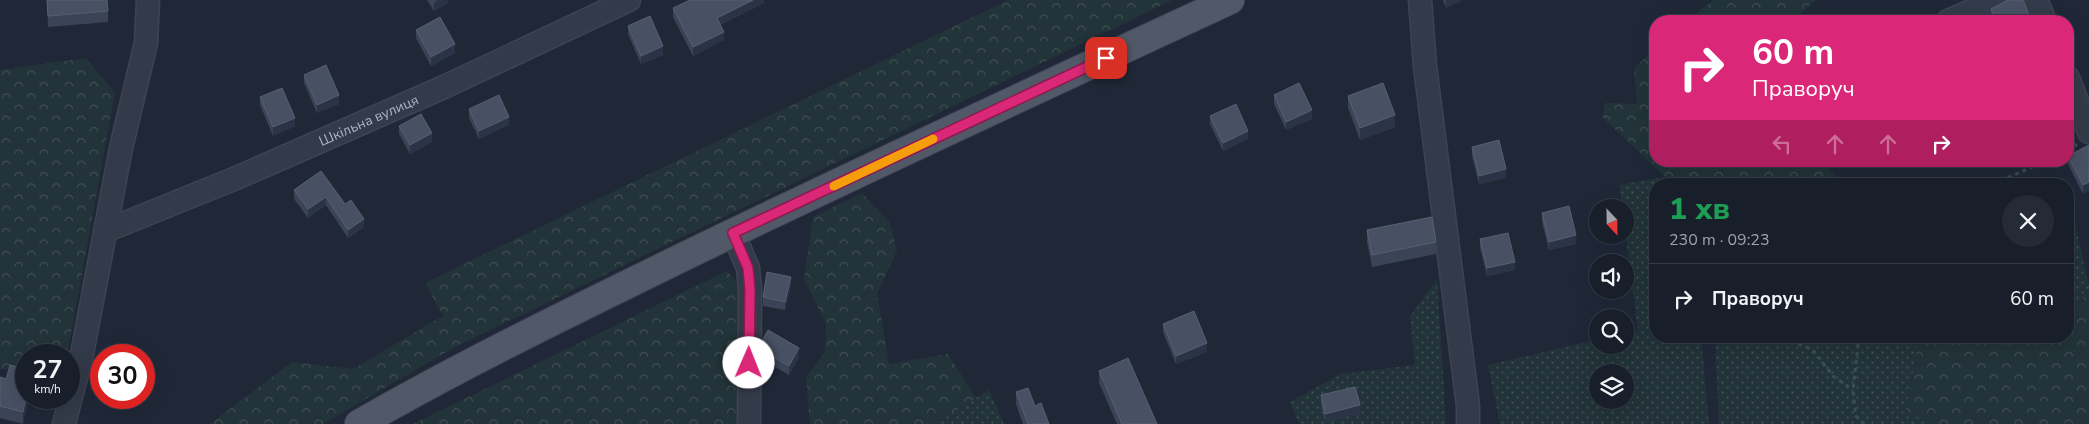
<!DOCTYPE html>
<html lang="uk">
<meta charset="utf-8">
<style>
:root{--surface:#181e2a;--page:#252b36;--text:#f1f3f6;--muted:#9fa2a8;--line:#363c47}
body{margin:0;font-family:"Nunito Sans",sans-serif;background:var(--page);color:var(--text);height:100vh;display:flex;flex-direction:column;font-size:19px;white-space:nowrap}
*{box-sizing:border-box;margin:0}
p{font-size:16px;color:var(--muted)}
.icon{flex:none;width:28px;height:28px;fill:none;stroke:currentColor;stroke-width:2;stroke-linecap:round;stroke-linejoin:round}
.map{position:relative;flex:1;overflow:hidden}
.side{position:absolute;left:1649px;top:178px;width:425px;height:165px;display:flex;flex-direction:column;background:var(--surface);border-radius:20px;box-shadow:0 5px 20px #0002,0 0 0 1px var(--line)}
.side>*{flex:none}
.top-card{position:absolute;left:1649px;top:15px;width:425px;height:152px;border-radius:20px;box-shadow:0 5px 20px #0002,0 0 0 1px var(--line);background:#db2777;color:#fff;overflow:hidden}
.needle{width:32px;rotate:158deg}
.fabs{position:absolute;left:1589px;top:199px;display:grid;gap:10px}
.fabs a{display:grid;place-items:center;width:45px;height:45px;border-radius:50%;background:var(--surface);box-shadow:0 5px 20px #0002,0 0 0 1px var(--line);font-size:25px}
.speed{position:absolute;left:15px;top:344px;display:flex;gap:10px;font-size:25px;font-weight:700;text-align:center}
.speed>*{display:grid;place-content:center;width:65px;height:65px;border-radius:50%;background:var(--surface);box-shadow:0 5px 20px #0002,0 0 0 1px var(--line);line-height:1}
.speed small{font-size:12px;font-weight:400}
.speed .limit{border:8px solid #d22;background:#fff;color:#111}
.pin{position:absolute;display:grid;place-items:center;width:42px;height:42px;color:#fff;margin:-21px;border-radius:10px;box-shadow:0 2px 8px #0006}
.me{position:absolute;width:55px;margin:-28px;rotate:1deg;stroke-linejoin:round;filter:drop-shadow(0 0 4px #0008)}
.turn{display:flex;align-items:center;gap:18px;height:105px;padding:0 20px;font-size:22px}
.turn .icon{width:65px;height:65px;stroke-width:2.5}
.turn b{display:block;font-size:35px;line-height:42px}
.lanes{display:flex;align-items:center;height:48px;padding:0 20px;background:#0003;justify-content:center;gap:25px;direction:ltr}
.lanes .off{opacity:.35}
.round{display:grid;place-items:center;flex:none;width:52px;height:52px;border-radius:26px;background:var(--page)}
.overview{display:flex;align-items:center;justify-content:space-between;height:85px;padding:0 20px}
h1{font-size:30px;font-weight:800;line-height:38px;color:#1e9e55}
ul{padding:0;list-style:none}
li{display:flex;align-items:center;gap:15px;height:70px;padding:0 20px;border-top:1px solid var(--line)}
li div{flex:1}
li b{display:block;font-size:19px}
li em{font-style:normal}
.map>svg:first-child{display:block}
</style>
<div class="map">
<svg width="2089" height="424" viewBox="0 0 2089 424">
<defs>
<pattern id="grass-dots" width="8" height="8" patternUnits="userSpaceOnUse" patternTransform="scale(1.25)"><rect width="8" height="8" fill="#223439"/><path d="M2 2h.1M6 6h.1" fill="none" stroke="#404f54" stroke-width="1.8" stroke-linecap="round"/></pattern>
<pattern id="forest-crowns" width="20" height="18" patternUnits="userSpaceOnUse" patternTransform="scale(1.25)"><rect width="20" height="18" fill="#223439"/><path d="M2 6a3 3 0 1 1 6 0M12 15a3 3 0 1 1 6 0" fill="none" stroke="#404f54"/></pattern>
</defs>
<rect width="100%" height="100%" fill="#202838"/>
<path fill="url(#grass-dots)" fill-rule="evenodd" d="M 1659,178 L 1665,184 L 1655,184 L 1655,336 L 1701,336 L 1709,424 L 1500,424 L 1488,365 L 1597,340 L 1598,345 L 1625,345 L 1625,334 L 1638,331 L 1625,229 L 1625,208 L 1622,207 L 1619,185 ZM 1598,372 L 1625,372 L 1625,400 L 1598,400 Z
M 2068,191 L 2089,287 L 2089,296 L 2068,299 Z
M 1437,280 L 1446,424 L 1299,424 L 1290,402 L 1341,374 L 1415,365 L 1410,316 Z
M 1715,336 L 1919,336 L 1906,411 L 1933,424 L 1719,424 Z
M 989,390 L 1004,424 L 933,424 Z"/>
<path fill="url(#forest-crowns)" d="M 1008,0 L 1172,0 L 453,348 L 323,424 L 210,424 L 292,362 L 353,369 L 443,316 L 425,283 Z
M 1714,0 L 1815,0 L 1793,21 L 1686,21 Z
M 1655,49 L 1655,161 L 1824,161 L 1837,180 L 1838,184 L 1673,184 L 1603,118 L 1605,103 L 1637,104 L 1634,68 Z
M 86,58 L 115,93 L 67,355 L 26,355 L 26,371 L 0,369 L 0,70 Z
M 862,193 L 890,223 L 897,250 L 877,294 L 889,364 L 948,354 L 976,398 L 933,424 L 810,424 L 806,377 L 825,352 L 826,324 L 804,279 L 813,217 Z
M 727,271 L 743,289 L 740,424 L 413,424 Z
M 2089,296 L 2089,424 L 1933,424 L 1906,412 L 1919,336 L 2068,336 L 2068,299 Z"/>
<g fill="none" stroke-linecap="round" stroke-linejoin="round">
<g stroke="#3d4352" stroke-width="25">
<g id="minor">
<path d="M 1420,0 L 1425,66 L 1468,406 L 1468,424"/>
<path d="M 2036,0 L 2045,21"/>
<path d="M 1948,21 L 1997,0"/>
<path d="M 2068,78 L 2089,132"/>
<path id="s1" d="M 105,231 L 234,179 L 444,87 L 629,0"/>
<path d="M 733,233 L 748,268 L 750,290 L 749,424"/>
<path d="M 64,424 L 82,354 L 121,148 L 146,43 L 148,0"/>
</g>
</g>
<g stroke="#3d4352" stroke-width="30">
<path id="major" d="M 359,424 C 465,363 573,311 683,257 C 864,169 1047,85 1230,0"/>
</g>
<path stroke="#3a4e52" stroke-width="3" stroke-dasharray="4 4" stroke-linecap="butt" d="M 2068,152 L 2077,144
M 1993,184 L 2046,161
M 1785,336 L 1787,339 L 1813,350 L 1833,376 L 1853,390
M 1859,336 L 1853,390 L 1856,416 L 1864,424"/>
<use href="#minor" stroke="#333a49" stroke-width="22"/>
<use href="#major" stroke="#515969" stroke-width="28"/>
</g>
<path fill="#3b4457" d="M 47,0 L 108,11 L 108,22 L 48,27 Z
M 427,0 L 448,0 L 448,3 L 434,11 Z
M 764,0 L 764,3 L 720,25 L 724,40 L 693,56 L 673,17 L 673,8 Z
M 1443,0 L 1463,0 L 1446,8 Z
M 1991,9 L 2031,21 L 1992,21 L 1991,17 Z
M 628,26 L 663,55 L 641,64 L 628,34 Z
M 416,30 L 455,53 L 431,66 L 416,38 Z
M 304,75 L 339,104 L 317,113 L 304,83 Z
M 1274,95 L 1312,119 L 1286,130 L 1274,104 Z
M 1348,96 L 1395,127 L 1360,140 L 1348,108 Z
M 260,97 L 295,126 L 273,136 L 260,105 Z
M 469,109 L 509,125 L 479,139 L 469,118 Z
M 1210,116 L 1248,139 L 1223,151 L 1210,124 Z
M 399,126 L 432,142 L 410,154 L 399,134 Z
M 2089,145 L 2089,190 L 2083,194 L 2068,164 L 2068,156 Z
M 1472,147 L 1506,178 L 1479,184 L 1472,156 Z
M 321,171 L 345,204 L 364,227 L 348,238 L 326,205 L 308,218 L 294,199 L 294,190 Z
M 1542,213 L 1576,244 L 1549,250 L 1542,222 Z
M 1367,230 L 1436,242 L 1436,254 L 1372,267 L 1367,242 Z
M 1480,239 L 1515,270 L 1487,276 L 1480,248 Z
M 791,285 L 785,310 L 763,306 L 763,297 Z
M 1163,324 L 1207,352 L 1176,364 L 1163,332 Z
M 763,339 L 799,357 L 789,375 L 763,360 Z
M 26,369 L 23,424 L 0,418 L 0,377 L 6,379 Z
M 1099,371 L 1157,424 L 1117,424 L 1099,383 Z
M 1016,392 L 1049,424 L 1023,424 L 1016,404 Z
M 1321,395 L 1360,414 L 1325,422 L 1321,404 Z"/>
<path fill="#2b3446" d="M 438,0 L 448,0 L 448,3 L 434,11 L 434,3 Z
M 753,0 L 764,0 L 764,3 L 717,26 L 717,18 Z
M 1446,0 L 1463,0 L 1446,8 Z
M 724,32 L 724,40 L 693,56 L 693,47 Z
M 455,44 L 455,53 L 431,66 L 431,57 Z
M 663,46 L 663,55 L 641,64 L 641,56 Z
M 339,95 L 339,104 L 317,113 L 317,105 Z
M 1312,110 L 1312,119 L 1286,130 L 1286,122 Z
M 1395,115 L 1395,127 L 1360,140 L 1360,128 Z
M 509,117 L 509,125 L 479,139 L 479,131 Z
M 295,118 L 295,126 L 273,136 L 273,127 Z
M 1248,131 L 1248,139 L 1223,151 L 1223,143 Z
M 432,133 L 432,142 L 410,154 L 410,145 Z
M 1506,169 L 1506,178 L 1479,184 L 1479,176 Z
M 2089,182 L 2089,190 L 2083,194 L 2083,185 Z
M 326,197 L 326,205 L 308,218 L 308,209 Z
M 364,219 L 364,227 L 348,238 L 348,230 Z
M 1576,235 L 1576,244 L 1549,250 L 1549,242 Z
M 1515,262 L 1515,270 L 1487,276 L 1487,268 Z
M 791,277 L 791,285 L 785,310 L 785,302 Z
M 1207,343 L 1207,352 L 1176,364 L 1176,356 Z
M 799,348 L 799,357 L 789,375 L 789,366 Z
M 26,397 L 29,398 L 23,424 L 23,412 Z
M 1360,405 L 1360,414 L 1325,422 L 1325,414 Z"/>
<path fill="#475163" stroke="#576072" d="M 47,0 L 107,0 L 108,11 L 48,16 Z
M 690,0 L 753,0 L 717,18 L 724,32 L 693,47 L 673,8 Z
M 2008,0 L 2023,0 L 2031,21 L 1996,21 L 1991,9 Z
M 650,16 L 663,46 L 641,56 L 628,26 Z
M 440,17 L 455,44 L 431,57 L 416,30 Z
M 326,65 L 339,95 L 317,105 L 304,75 Z
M 1299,83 L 1312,110 L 1286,122 L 1274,95 Z
M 1383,83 L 1395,115 L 1360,128 L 1348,96 Z
M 282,88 L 295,118 L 273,127 L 260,97 Z
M 499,95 L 509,117 L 479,131 L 469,109 Z
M 1236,104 L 1248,131 L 1223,143 L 1210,116 Z
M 421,114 L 432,133 L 410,145 L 399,126 Z
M 1499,140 L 1506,169 L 1479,176 L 1472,147 Z
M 2089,145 L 2089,182 L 2083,185 L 2068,156 Z
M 321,171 L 345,204 L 351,200 L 364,219 L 348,230 L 326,197 L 308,209 L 294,190 Z
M 1569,206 L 1576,235 L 1549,242 L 1542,213 Z
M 1432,217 L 1436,242 L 1372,255 L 1367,230 Z
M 1508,233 L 1515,262 L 1487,268 L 1480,239 Z
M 767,272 L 791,277 L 785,302 L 763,297 Z
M 1194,311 L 1207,343 L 1176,356 L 1163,324 Z
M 768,330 L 799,348 L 789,366 L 763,351 L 763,339 Z
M 1128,358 L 1157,424 L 1122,424 L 1099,371 Z
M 10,365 L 26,369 L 26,397 L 23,412 L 0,406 L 0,377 L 6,379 Z
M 1355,387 L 1360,405 L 1325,414 L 1321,395 Z
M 1028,388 L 1035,406 L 1041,403 L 1049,424 L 1028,424 L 1016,392 Z"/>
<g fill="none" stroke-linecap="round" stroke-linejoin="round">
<g stroke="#8e194d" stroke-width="12">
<path id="route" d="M 749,363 L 750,290 L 748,268 L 733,233 L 1106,58"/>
</g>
<use href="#route" stroke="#db2777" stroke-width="9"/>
<path stroke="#f59e0b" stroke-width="9" d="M 834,186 L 933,139"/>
</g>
<g text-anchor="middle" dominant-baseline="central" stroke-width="5" stroke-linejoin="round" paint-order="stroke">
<g font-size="14" fill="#aeb5c5" stroke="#191f2d">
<text stroke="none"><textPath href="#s1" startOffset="286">Шкільна вулиця</textPath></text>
</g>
</g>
</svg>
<div class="fabs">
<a><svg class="needle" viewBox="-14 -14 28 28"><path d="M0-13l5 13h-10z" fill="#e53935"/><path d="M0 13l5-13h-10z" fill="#9fa2a8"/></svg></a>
<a><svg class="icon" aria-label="sound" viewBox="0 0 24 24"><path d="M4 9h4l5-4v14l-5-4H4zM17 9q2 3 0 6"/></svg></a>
<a><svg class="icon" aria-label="search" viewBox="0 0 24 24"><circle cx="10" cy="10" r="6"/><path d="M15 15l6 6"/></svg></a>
<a><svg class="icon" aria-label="layers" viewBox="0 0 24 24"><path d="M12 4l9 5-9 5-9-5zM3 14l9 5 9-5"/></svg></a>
</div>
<div class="speed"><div>27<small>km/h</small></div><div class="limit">30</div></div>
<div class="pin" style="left:1106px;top:58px;background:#d93025"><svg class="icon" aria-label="arrive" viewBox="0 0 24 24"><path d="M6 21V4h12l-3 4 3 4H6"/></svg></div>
<svg class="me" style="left:749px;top:363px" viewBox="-20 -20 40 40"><circle r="19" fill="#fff"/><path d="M0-13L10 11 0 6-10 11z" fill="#db2777"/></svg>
<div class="top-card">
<div class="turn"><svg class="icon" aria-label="right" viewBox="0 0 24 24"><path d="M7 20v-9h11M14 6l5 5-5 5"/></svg><div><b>60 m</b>Праворуч</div></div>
<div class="lanes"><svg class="icon off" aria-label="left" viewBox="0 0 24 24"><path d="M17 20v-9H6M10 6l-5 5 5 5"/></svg><svg class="icon off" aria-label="ahead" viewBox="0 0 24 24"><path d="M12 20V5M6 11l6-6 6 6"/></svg><svg class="icon off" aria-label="ahead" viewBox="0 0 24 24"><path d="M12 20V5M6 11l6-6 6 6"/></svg><svg class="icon" aria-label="right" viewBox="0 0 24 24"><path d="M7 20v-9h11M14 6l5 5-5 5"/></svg></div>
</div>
<section class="side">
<div class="overview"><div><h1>1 хв</h1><p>230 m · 09:23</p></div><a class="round"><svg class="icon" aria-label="close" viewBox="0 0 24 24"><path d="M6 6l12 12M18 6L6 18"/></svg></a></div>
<ul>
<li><svg class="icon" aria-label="right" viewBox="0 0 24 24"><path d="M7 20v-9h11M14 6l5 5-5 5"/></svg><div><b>Праворуч</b></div><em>60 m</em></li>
</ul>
</section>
</div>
